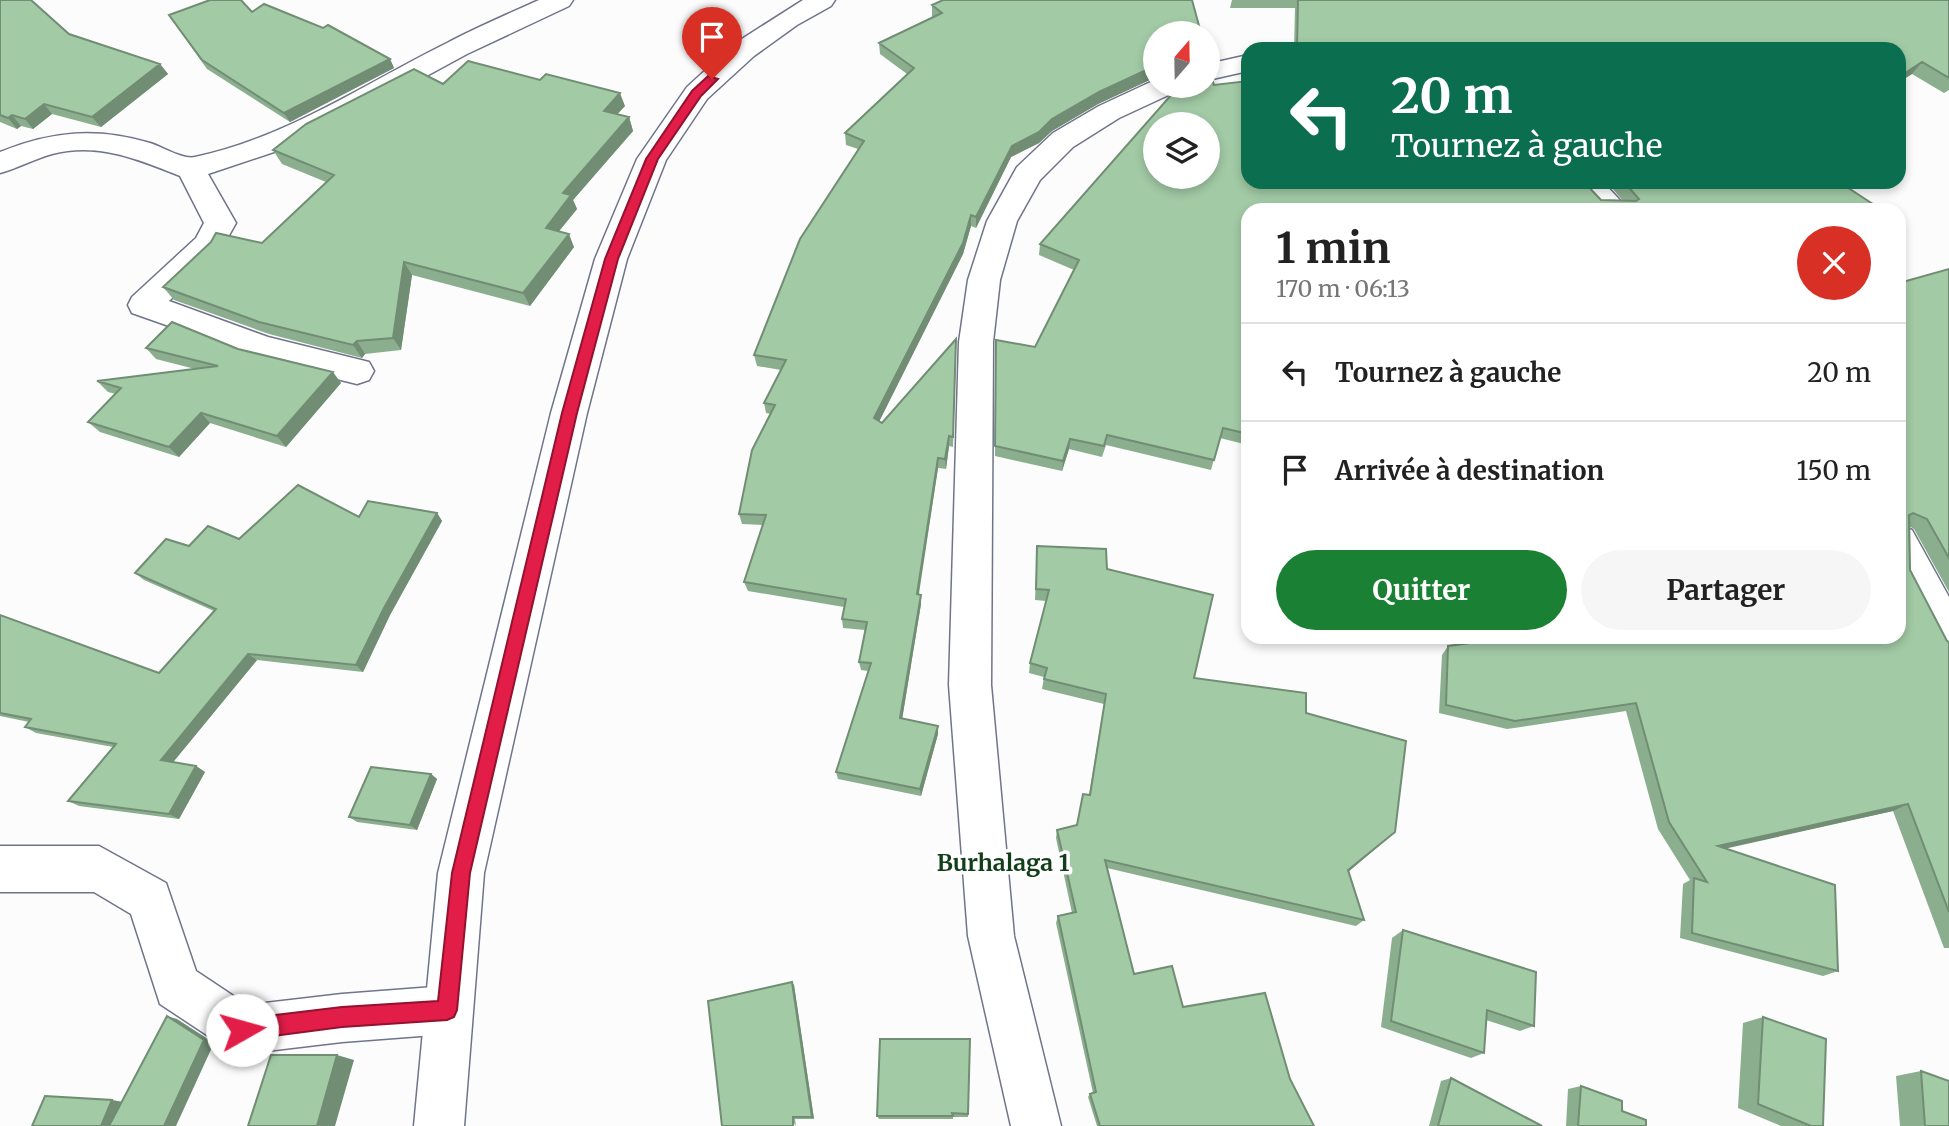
<!DOCTYPE html>
<html lang="fr">
<meta charset="utf-8">
<style>
:root{--surface:#fff;--page:#f6f6f6;--text:#222;--muted:#767676;--line:#e0e0e0;--accent:#1a8034}
body{margin:0;font-family:Merriweather,serif;background:var(--page);color:var(--text);height:100vh;display:flex;flex-direction:column;font-size:26px;white-space:nowrap}
*{box-sizing:border-box;margin:0}
p{font-size:23px;color:var(--muted)}
.icon{flex:none;width:38px;height:38px;fill:none;stroke:currentColor;stroke-width:2;stroke-linecap:round;stroke-linejoin:round}
.map{position:relative;flex:1;overflow:hidden}
.details{position:absolute;left:1241px;top:203px;width:665px;height:441px;display:flex;flex-direction:column;background:var(--surface);border-radius:21px;box-shadow:0 4px 10px #0003}
.details>*{flex:none}
.banner{position:absolute;left:1241px;top:42px;width:665px;height:147px;border-radius:21px;box-shadow:0 4px 10px #0003;background:#0b6e4f;color:#fff;overflow:hidden}
.needle{width:46px;rotate:20deg}
.buttons{position:absolute;left:1143px;top:21px;display:grid;gap:14px}
.buttons a{display:grid;place-items:center;width:77px;height:77px;border-radius:50%;background:var(--surface);box-shadow:0 4px 10px #0003;font-size:35px}
.pin{position:absolute;display:grid;place-items:center;width:60px;height:60px;color:#fff;margin:-72px -30px;border-radius:50% 50% 50% 0;rotate:-45deg;box-shadow:0 0 7px #0007}
.pin .icon{rotate:45deg}
.me{position:absolute;width:77px;margin:-38px;rotate:83deg;stroke-linejoin:round;filter:drop-shadow(0 0 5px #0008)}
.turn{display:flex;align-items:center;gap:24px;height:147px;padding:0 35px;font-size:32px}
.turn .icon{width:91px;height:91px;stroke-width:2.5}
.turn b{display:block;font-size:49px;line-height:60px}
.round{display:grid;place-items:center;flex:none;width:74px;height:74px;border-radius:37px;background:var(--page)}
.headline{display:flex;align-items:center;justify-content:space-between;height:119px;padding:0 35px}
h1{font-size:42px;font-weight:700;line-height:52px}
.primary-button{display:flex;gap:14px;margin-top:auto;padding:14px 35px}
.primary-button a{flex:1;height:80px;border-radius:42px;background:var(--accent);color:#fff;font-size:28px;font-weight:700;line-height:80px;text-align:center}
.primary-button a+a{background:var(--page);color:var(--text)}
ul{padding:0;list-style:none}
li{display:flex;align-items:center;gap:21px;height:98px;padding:0 35px;border-top:2px solid var(--line)}
li div{flex:1}
li b{display:block;font-size:26px}
li em{font-style:normal}
.map>svg:first-child{display:block}
</style>
<div class="map">
<svg width="1949" height="1126" viewBox="0 0 1949 1126">
<rect width="100%" height="100%" fill="#fcfcfc"/>
<g fill="none" stroke-linecap="round" stroke-linejoin="round">
<g stroke="#70748b" stroke-width="3">
<path id="minor" d="M 539,0 L 573,0 L 569,6 L 467,54 L 338,124 L 274,152 L 208,174 L 236,223 L 219,253 L 169,301 L 268,337 L 369,362 L 374,371 L 369,380 L 357,384 L 248,357 L 220,344 L 132,313 L 128,305 L 132,297 L 196,238 L 204,223 L 180,176 C 138,159 97,142 52,154 C 34,159 18,168 0,173 L 0,152 C 51,131 97,127 150,143 C 163,147 183,160 195,157 C 286,138 366,83 447,43 C 477,27 508,14 539,0 Z
M 1248,55 L 1248,71 L 1208,80 L 1208,64 Z
M 1155,80 L 1155,86 L 1179,86 L 1175,92 L 1119,118 L 1073,147 L 1040,180 L 1017,221 L 1000,280 L 993,342 L 991,685 L 1014,936 L 1061,1126 L 1011,1126 L 968,936 L 949,685 L 959,342 L 968,280 L 987,221 L 1017,167 L 1053,133 L 1099,106 Z
M 1570,182 L 1603,182 L 1629,210 L 1596,210 Z
M 1899,525 L 1912,530 L 1949,597 L 1949,654 L 1935,649 L 1899,578 Z
M 0,846 L 99,846 L 166,883 L 196,971 L 247,1005 L 342,994 L 447,986 L 464,993 L 471,1010 L 464,1027 L 447,1034 L 342,1042 L 242,1054 L 225,1047 L 160,1004 L 131,914 L 94,892 L 0,892 Z"/>
</g>
<g stroke="#70748b" stroke-width="3">
<path id="tertiary" d="M 803,0 L 835,0 L 831,6 L 797,25 L 754,56 L 707,99 L 666,160 L 627,259 L 587,413 L 484,873 L 464,1126 L 414,1126 L 438,873 L 551,413 L 595,259 L 637,159 L 687,87 L 734,44 Z"/>
</g>
<use href="#minor" fill="#fff" fill-rule="evenodd"/>
<use href="#tertiary" fill="#fff" fill-rule="evenodd"/>
</g>
<path fill="#8bae8e" d="M 0,0 L 69,34 L 160,64 L 168,74 L 101,127 L 52,114 L 33,129 L 21,126 L 17,129 L 0,122 Z
M 1232,0 L 1949,0 L 1949,90 L 1944,93 L 1912,74 L 1899,82 L 1899,49 L 1294,49 L 1295,8 L 1230,8 Z
M 932,5 L 1155,33 L 1155,78 L 1154,78 L 1098,104 L 1052,131 L 1039,143 L 1011,157 L 976,228 L 971,226 L 963,254 L 879,421 L 882,423 L 956,350 L 953,447 L 949,446 L 946,469 L 938,468 L 919,594 L 921,595 L 921,604 L 902,719 L 938,734 L 921,796 L 838,779 L 836,772 L 868,671 L 861,670 L 859,662 L 865,630 L 843,628 L 842,619 L 844,607 L 748,591 L 744,582 L 763,525 L 742,524 L 739,514 L 771,414 L 766,413 L 764,403 L 781,370 L 757,366 L 754,355 L 858,149 L 846,145 L 845,133 L 907,74 L 880,54 L 879,43 L 932,17 Z
M 175,24 L 390,59 L 394,68 L 290,122 L 207,69 Z
M 1208,68 L 1214,85 L 1601,200 L 1623,201 L 1607,182 L 1839,182 L 1882,210 L 1248,210 L 1248,445 L 1220,438 L 1211,470 L 1106,445 L 1102,457 L 1069,449 L 1062,471 L 995,456 L 996,340 L 1035,347 L 1074,270 L 1039,255 L 1040,244 Z
M 443,84 L 625,106 L 617,114 L 629,117 L 633,131 L 573,200 L 577,209 L 559,231 L 574,247 L 530,306 L 412,275 L 401,350 L 365,354 L 362,358 L 269,334 L 174,300 L 163,287 L 262,243 L 326,182 L 282,164 L 273,150 Z
M 1949,269 L 1949,592 L 1914,529 L 1909,526 L 1910,570 L 1947,641 L 1949,642 L 1949,948 L 1944,948 L 1893,811 L 1725,848 L 1838,971 L 1823,976 L 1680,938 L 1683,884 L 1690,880 L 1658,829 L 1626,711 L 1507,729 L 1439,713 L 1442,655 L 1448,646 L 1899,637 L 1899,283 Z
M 146,348 L 238,349 L 341,383 L 286,447 L 210,423 L 179,457 L 100,432 L 88,422 L 116,394 L 108,392 L 97,381 L 195,369 L 156,359 Z
M 437,513 L 442,521 L 390,615 L 363,672 L 257,660 L 173,762 L 196,766 L 205,772 L 179,819 L 79,806 L 68,801 L 113,747 L 36,733 L 25,727 L 29,722 L 0,716 L 0,615 L 159,673 L 214,611 L 144,580 L 135,573 L 189,546 L 239,539 L 359,517 Z
M 1037,546 L 1107,569 L 1194,678 L 1306,713 L 1387,839 L 1349,871 L 1364,920 L 1356,926 L 1107,868 L 1134,974 L 1290,1079 L 1314,1126 L 1097,1126 L 1088,1097 L 1090,1094 L 1093,1093 L 1056,923 L 1058,916 L 1072,913 L 1056,838 L 1057,830 L 1076,825 L 1089,795 L 1104,704 L 1042,689 L 1044,677 L 1029,673 L 1030,663 L 1046,601 L 1035,600 Z
M 431,774 L 437,779 L 417,830 L 357,822 L 349,817 Z
M 1403,930 L 1534,1026 L 1520,1031 L 1486,1020 L 1484,1053 L 1471,1058 L 1381,1027 L 1392,938 Z
M 792,982 L 794,985 L 814,1119 L 795,1119 L 796,1126 L 708,1001 Z
M 1763,1017 L 1823,1126 L 1781,1126 L 1738,1108 L 1743,1023 Z
M 970,1039 L 968,1117 L 953,1117 L 953,1119 L 879,1119 L 877,1116 Z
M 1921,1071 L 1949,1126 L 1900,1126 L 1896,1076 Z
M 1451,1078 L 1542,1126 L 1429,1126 L 1441,1081 Z
M 1581,1086 L 1622,1111 L 1646,1126 L 1566,1126 L 1568,1089 Z"/>
<path fill="#718d74" d="M 390,59 L 394,68 L 290,122 L 284,113 Z
M 1922,62 L 1912,74 L 1899,82 L 1899,77 Z
M 160,64 L 168,74 L 101,127 L 92,117 Z
M 1155,66 L 1154,78 L 1098,104 L 1052,131 L 1039,143 L 1011,157 L 976,228 L 976,217 L 1012,146 L 1052,119 L 1099,92 Z
M 620,93 L 625,106 L 608,124 L 604,111 Z
M 44,104 L 52,114 L 33,129 L 25,119 Z
M 12,115 L 21,126 L 17,129 L 8,118 Z
M 629,117 L 633,131 L 573,200 L 577,209 L 551,241 L 546,228 L 563,193 Z
M 971,215 L 971,226 L 963,254 L 876,428 L 874,418 Z
M 569,234 L 574,247 L 530,306 L 523,293 Z
M 404,262 L 412,275 L 401,350 L 393,338 Z
M 357,341 L 365,354 L 362,358 L 353,345 Z
M 333,372 L 341,383 L 286,447 L 277,436 Z
M 201,413 L 210,423 L 179,457 L 169,447 Z
M 949,436 L 949,446 L 946,469 L 945,459 Z
M 1070,439 L 1069,449 L 1062,471 L 1063,461 Z
M 938,458 L 938,468 L 917,603 L 917,594 Z
M 437,513 L 442,521 L 390,615 L 363,672 L 356,665 L 384,608 Z
M 921,595 L 921,604 L 901,726 L 900,718 Z
M 248,654 L 257,660 L 170,766 L 161,760 Z
M 938,726 L 938,734 L 921,796 L 920,789 Z
M 196,766 L 205,772 L 179,819 L 169,814 Z
M 431,774 L 437,779 L 417,830 L 410,825 Z
M 1908,804 L 1893,811 L 1706,853 L 1718,846 Z
M 1395,832 L 1387,839 L 1341,878 L 1348,870 Z
M 792,982 L 794,985 L 814,1119 L 812,1117 Z
M 167,1016 L 177,1019 L 214,1043 L 176,1126 L 164,1126 Z
M 337,1055 L 354,1060 L 335,1126 L 317,1126 Z
M 112,1100 L 124,1102 L 114,1126 L 101,1126 Z"/>
<path fill="#a2caa5" stroke="#718d74" stroke-width="2" fill-rule="evenodd" d="M 0,0 L 31,0 L 69,34 L 160,64 L 92,117 L 44,104 L 25,119 L 12,115 L 8,118 L 0,115 Z
M 210,0 L 241,0 L 252,12 L 264,4 L 323,28 L 328,25 L 390,59 L 284,113 L 202,60 L 169,15 Z
M 943,0 L 1192,0 L 1201,33 L 1155,33 L 1155,66 L 1099,92 L 1052,119 L 1039,132 L 1012,146 L 976,217 L 971,215 L 963,243 L 874,418 L 882,423 L 956,339 L 953,437 L 949,436 L 945,459 L 938,458 L 917,594 L 921,595 L 900,718 L 938,726 L 920,789 L 836,772 L 871,663 L 859,662 L 867,622 L 842,619 L 846,599 L 744,582 L 766,515 L 739,514 L 752,450 L 775,405 L 764,403 L 786,360 L 754,355 L 800,239 L 864,141 L 845,133 L 914,68 L 879,43 L 942,13 L 932,5 Z
M 1298,0 L 1949,0 L 1949,78 L 1922,62 L 1899,77 L 1899,49 L 1297,49 Z
M 468,61 L 540,80 L 546,74 L 620,93 L 604,111 L 629,117 L 563,193 L 571,195 L 546,228 L 569,234 L 523,293 L 404,262 L 393,338 L 357,341 L 353,345 L 259,322 L 163,287 L 211,242 L 216,233 L 262,243 L 334,175 L 273,150 L 306,124 L 414,69 L 443,84 Z
M 1208,66 L 1214,85 L 1248,81 L 1248,182 L 1584,182 L 1601,200 L 1636,201 L 1639,199 L 1624,182 L 1839,182 L 1882,210 L 1248,210 L 1248,434 L 1223,428 L 1214,460 L 1107,435 L 1104,446 L 1070,439 L 1063,461 L 995,446 L 996,340 L 1035,347 L 1079,260 L 1040,244 L 1179,86 L 1208,86 ZM 1155,124 L 1208,124 L 1208,177 L 1155,177 Z
M 1899,221 L 1904,224 L 1899,229 Z
M 1949,269 L 1949,558 L 1927,519 L 1913,513 L 1909,515 L 1910,570 L 1947,641 L 1949,642 L 1949,912 L 1908,804 L 1718,846 L 1835,885 L 1838,971 L 1692,933 L 1694,878 L 1707,882 L 1669,822 L 1636,703 L 1515,721 L 1446,705 L 1448,646 L 1515,637 L 1899,637 L 1899,283 Z
M 172,322 L 238,349 L 333,372 L 277,436 L 201,413 L 169,447 L 88,422 L 121,388 L 97,381 L 218,366 L 146,348 Z
M 298,485 L 359,517 L 368,501 L 437,513 L 384,608 L 356,665 L 248,654 L 161,760 L 196,766 L 169,814 L 68,801 L 116,744 L 25,727 L 31,719 L 0,713 L 0,615 L 159,673 L 216,609 L 135,573 L 166,539 L 189,546 L 208,526 L 239,539 Z
M 1037,546 L 1106,549 L 1107,569 L 1213,595 L 1194,678 L 1306,693 L 1306,713 L 1406,741 L 1395,832 L 1348,870 L 1364,920 L 1105,860 L 1134,974 L 1172,966 L 1183,1007 L 1265,993 L 1290,1079 L 1314,1126 L 1100,1126 L 1090,1094 L 1096,1092 L 1058,916 L 1076,912 L 1057,830 L 1077,825 L 1083,794 L 1090,795 L 1106,694 L 1044,679 L 1047,668 L 1030,663 L 1049,590 L 1036,589 Z
M 371,767 L 431,774 L 410,825 L 349,817 Z
M 1403,930 L 1536,972 L 1534,1026 L 1487,1010 L 1484,1053 L 1391,1021 Z
M 792,982 L 812,1117 L 793,1117 L 793,1126 L 722,1126 L 708,1001 Z
M 167,1016 L 204,1040 L 164,1126 L 109,1126 Z
M 1763,1017 L 1826,1039 L 1823,1126 L 1811,1126 L 1758,1104 Z
M 880,1039 L 970,1039 L 968,1114 L 952,1113 L 953,1116 L 877,1116 Z
M 271,1055 L 337,1055 L 317,1126 L 248,1126 Z
M 1921,1071 L 1949,1081 L 1949,1126 L 1925,1126 Z
M 1451,1078 L 1542,1126 L 1438,1126 Z
M 1581,1086 L 1622,1101 L 1622,1111 L 1646,1120 L 1646,1126 L 1578,1126 Z
M 45,1096 L 112,1100 L 101,1126 L 32,1126 Z"/>
<path fill="#e11d48" stroke="#92132f" stroke-width="2" d="M 708,76 L 718,79 L 701,96 L 658,159 L 618,259 L 577,413 L 470,873 L 457,1010 L 454,1017 L 447,1020 L 342,1027 L 242,1040 L 235,1037 L 232,1030 L 235,1022 L 242,1019 L 342,1007 L 438,1001 L 452,873 L 562,413 L 605,259 L 646,159 L 692,91 Z"/>
<g text-anchor="middle" dominant-baseline="central" stroke-width="7" stroke-linejoin="round" paint-order="stroke">
<g font-size="23" font-weight="bold" fill="#103e19" stroke="#fff">
<text x="1003" y="862">Burhalaga 1</text>
</g>
</g>
</svg>
<div class="buttons">
<a><svg class="needle" viewBox="-14 -14 28 28"><path d="M0-13l5 13h-10z" fill="#e53935"/><path d="M0 13l5-13h-10z" fill="#767676"/></svg></a>
<a><svg class="icon" aria-label="layers" viewBox="0 0 24 24"><path d="M12 4l9 5-9 5-9-5zM3 14l9 5 9-5"/></svg></a>
</div>
<div class="pin" style="left:712px;top:79px;background:#d93025"><svg class="icon" aria-label="arrive" viewBox="0 0 24 24"><path d="M6 21V4h12l-3 4 3 4H6"/></svg></div>
<svg class="me" style="left:242px;top:1030px" viewBox="-20 -20 40 40"><circle r="19" fill="#fff"/><path d="M0-13L10 11 0 6-10 11z" fill="#e11d48"/></svg>
<div class="banner">
<div class="turn"><svg class="icon" aria-label="left" viewBox="0 0 24 24"><path d="M17 20v-9H6M10 6l-5 5 5 5"/></svg><div><b>20 m</b>Tournez à gauche</div></div>
</div>
<section class="details">
<div class="headline"><div><h1>1 min</h1><p>170 m · 06:13</p></div><a class="round" style="background:#d93025;color:#fff"><svg class="icon" aria-label="close" viewBox="0 0 24 24"><path d="M6 6l12 12M18 6L6 18"/></svg></a></div>
<ul>
<li><svg class="icon" aria-label="left" viewBox="0 0 24 24"><path d="M17 20v-9H6M10 6l-5 5 5 5"/></svg><div><b>Tournez à gauche</b></div><em>20 m</em></li>
<li><svg class="icon" aria-label="arrive" viewBox="0 0 24 24"><path d="M6 21V4h12l-3 4 3 4H6"/></svg><div><b>Arrivée à destination</b></div><em>150 m</em></li>
</ul>
<div class="primary-button"><a>Quitter</a><a>Partager</a></div>
</section>
</div>
